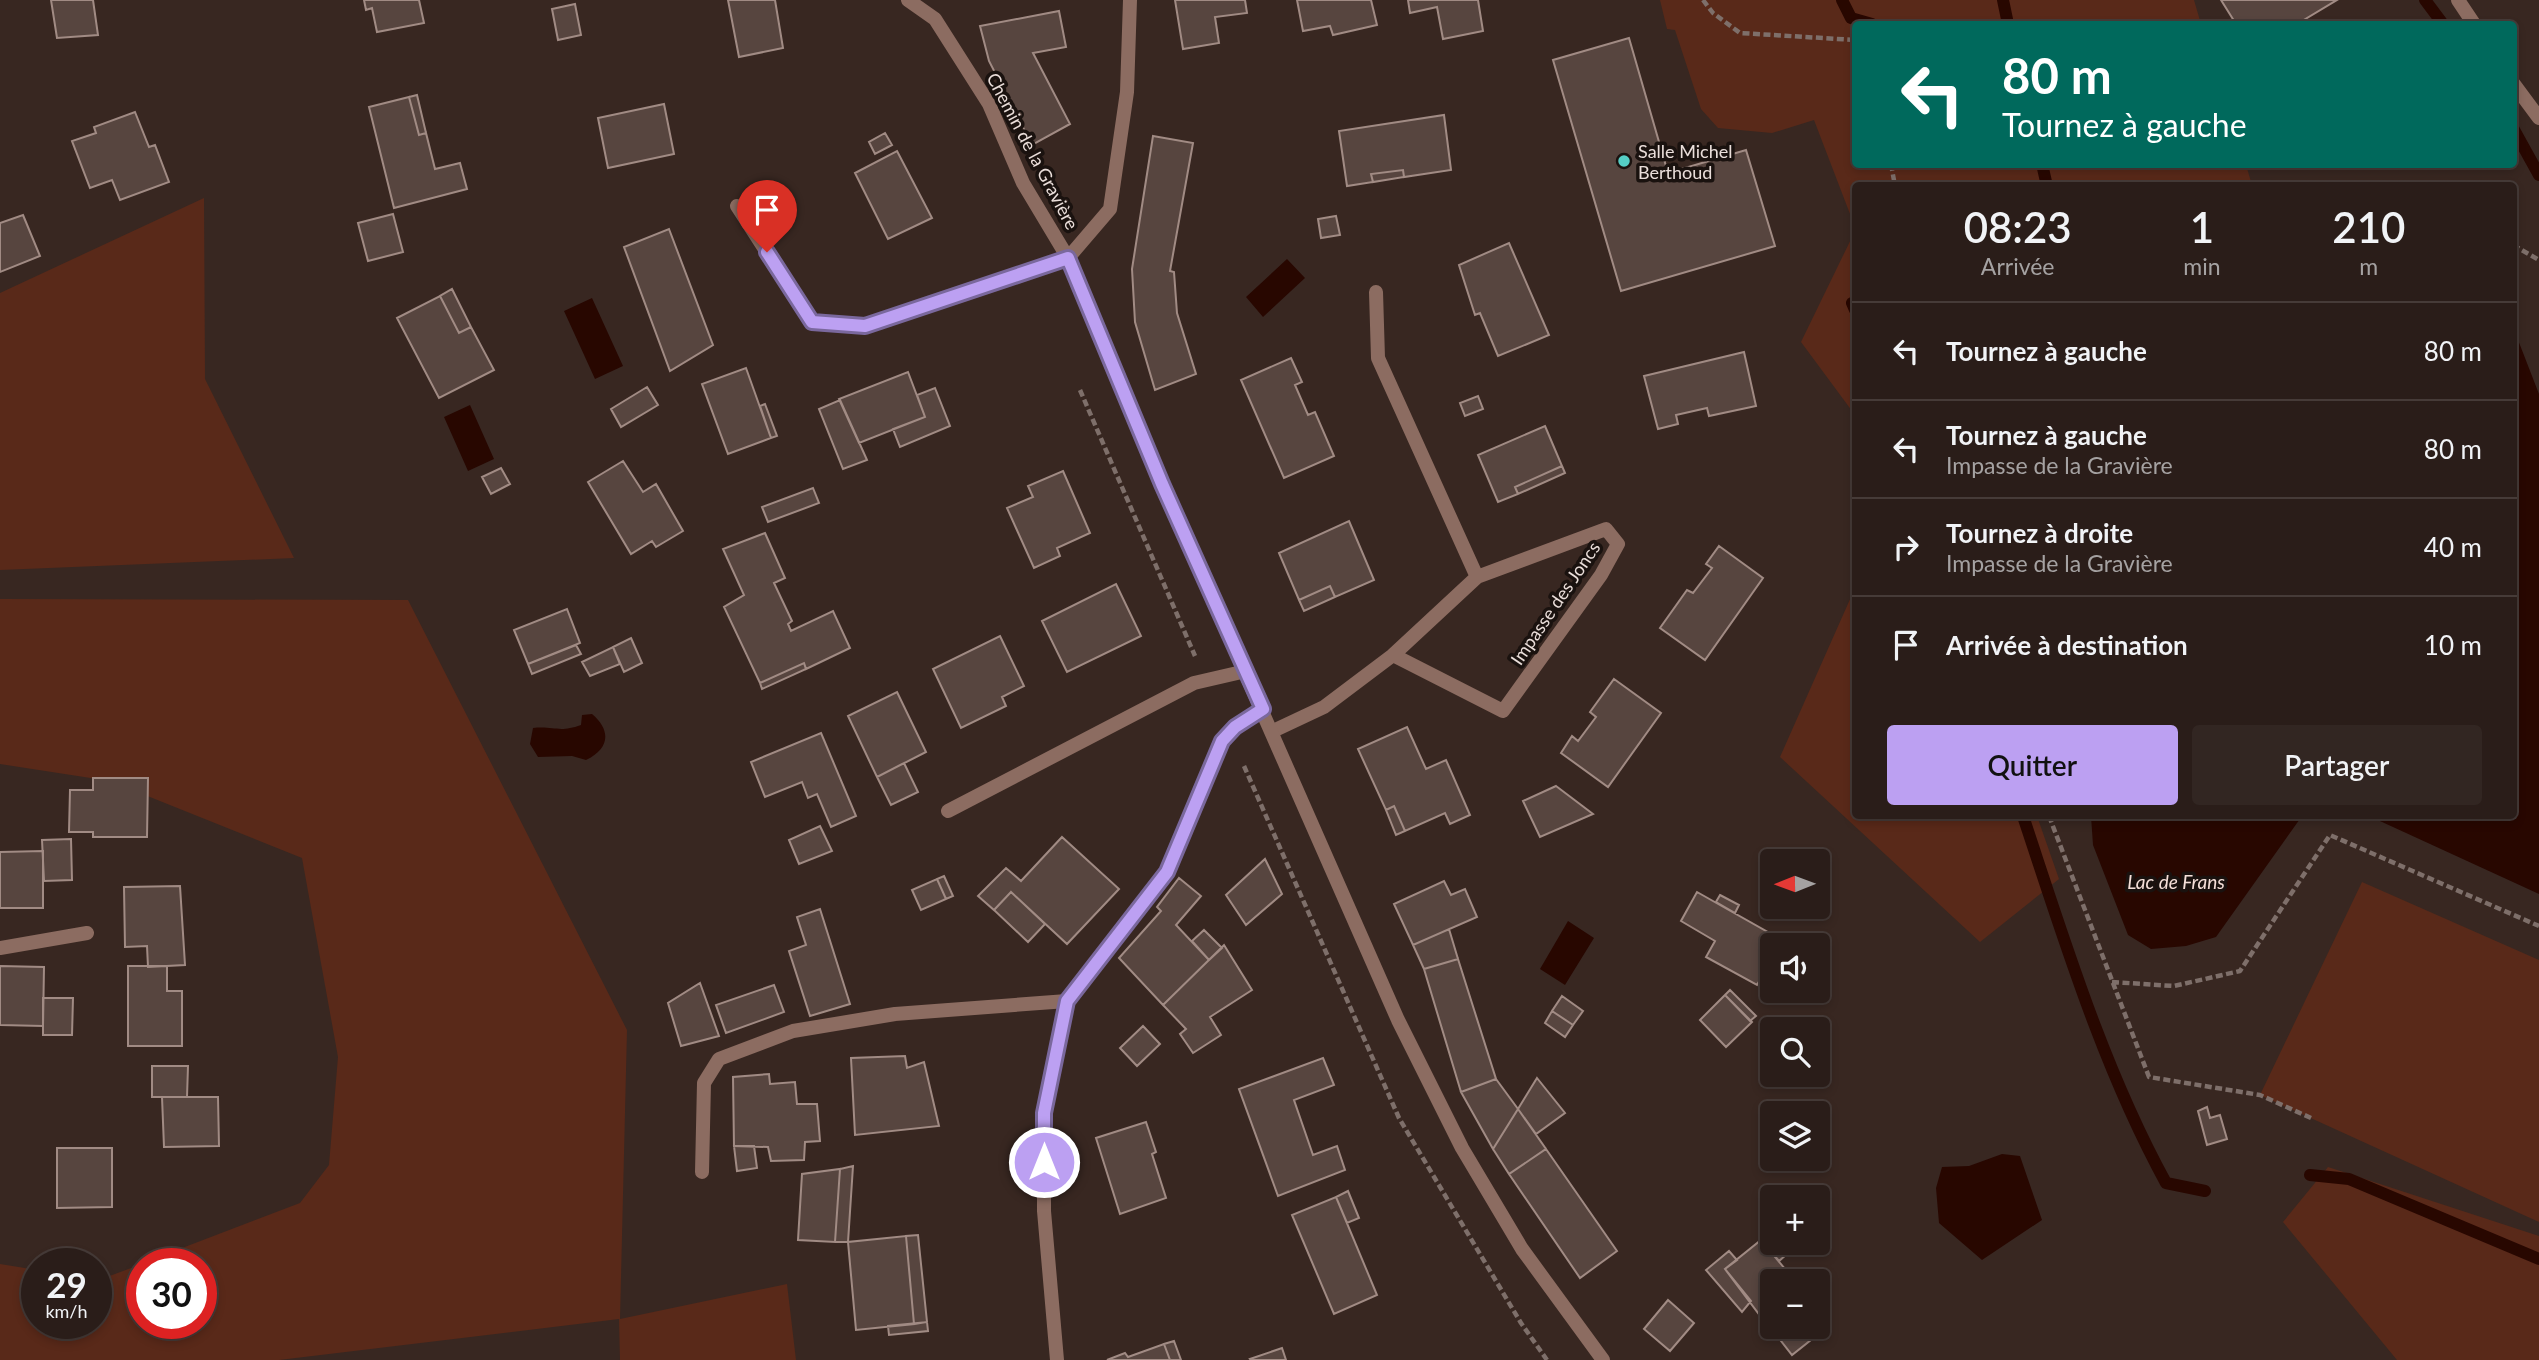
<!DOCTYPE html>
<html lang="fr">
<meta charset="utf-8">
<style>
:root{--surface:#2a1d19;--page:#322622;--text:#f1f3f6;--muted:#a5a2a2;--line:#463b38;--accent:#bca0f2}
body{margin:0;font-family:Lato,sans-serif;background:var(--page);color:var(--text);height:100vh;display:flex;flex-direction:column;font-size:26px;white-space:nowrap}
*{box-sizing:border-box;margin:0}
p{font-size:23px;color:var(--muted)}
.icon{flex:none;width:38px;height:38px;fill:none;stroke:currentColor;stroke-width:2;stroke-linecap:round;stroke-linejoin:round}
.map{position:relative;flex:1;overflow:hidden}
.details{position:absolute;left:1852px;top:182px;width:665px;height:637px;display:flex;flex-direction:column;background:var(--surface);border-radius:7px;box-shadow:0 4px 10px #0003,0 0 0 2px var(--line)}
.details>*{flex:none}
.banner{position:absolute;left:1852px;top:21px;width:665px;height:147px;border-radius:7px;box-shadow:0 4px 10px #0003,0 0 0 2px var(--line);background:#00695c;color:#fff;overflow:hidden}
.needle{width:46px;rotate:269deg}
.fabs{position:absolute;left:1760px;top:849px;display:grid;gap:14px}
.fabs a{display:grid;place-items:center;width:70px;height:70px;border-radius:7px;background:var(--surface);box-shadow:0 4px 10px #0003,0 0 0 2px var(--line);font-size:35px}
.speed{position:absolute;left:21px;top:1248px;display:flex;gap:14px;font-size:35px;font-weight:700;text-align:center}
.speed>*{display:grid;place-content:center;width:91px;height:91px;border-radius:50%;background:var(--surface);box-shadow:0 4px 10px #0003,0 0 0 2px var(--line);line-height:1}
.speed small{font-size:18px;font-weight:400}
.speed .limit{border:10px solid #d22;background:#fff;color:#111}
.pin{position:absolute;display:grid;place-items:center;width:60px;height:60px;color:#fff;margin:-72px -30px;border-radius:50% 50% 50% 0;rotate:-45deg;box-shadow:0 0 7px #0007}
.pin .icon{rotate:45deg}
.me{position:absolute;width:77px;margin:-38px;rotate:0deg;stroke-linejoin:round;filter:drop-shadow(0 0 5px #0008)}
.turn{display:flex;align-items:center;gap:24px;height:147px;padding:0 35px;font-size:32px}
.turn .icon{width:91px;height:91px;stroke-width:2.5}
.turn b{display:block;font-size:49px;line-height:60px}
.eta{display:flex;justify-content:space-evenly;align-items:center;height:119px;text-align:center}
.eta b{font-size:42px;font-weight:600;line-height:49px}
.cta{display:flex;gap:14px;margin-top:auto;padding:14px 35px}
.cta a{flex:1;height:80px;border-radius:7px;background:var(--accent);color:#111;font-size:28px;font-weight:600;line-height:80px;text-align:center}
.cta a+a{background:var(--page);color:var(--text)}
ul{padding:0;list-style:none}
li{display:flex;align-items:center;gap:21px;height:98px;padding:0 35px;border-top:2px solid var(--line)}
li div{flex:1}
li b{display:block;font-size:26px}
li em{font-style:normal}
.map>svg:first-child{display:block}
</style>
<div class="map">
<svg width="2539" height="1360" viewBox="0 0 2539 1360">
<rect width="100%" height="100%" fill="#382721"/>
<path fill="#592919" d="M 1660,0 L 2194,0 L 2201,24 L 1855,24 L 1855,164 L 2246,165 L 2252,185 L 1855,186 L 1855,227 L 1814,120 L 1772,133 L 1718,128 L 1701,109 L 1675,30 L 1667,29 Z
M 204,198 L 205,379 L 294,558 L 0,570 L 0,293 Z
M 1855,231 L 1855,415 L 1801,342 Z
M 1855,588 L 1855,816 L 2037,816 L 2059,879 L 1980,942 L 1780,757 Z
M 0,599 L 408,600 L 627,1030 L 620,1319 L 787,1284 L 796,1360 L 620,1360 L 619,1319 L 279,1360 L 0,1360 L 0,1264 L 37,1270 L 37,1323 L 96,1323 L 96,1281 L 142,1264 L 142,1323 L 201,1323 L 201,1264 L 143,1263 L 300,1203 L 329,1165 L 338,1057 L 302,858 L 110,781 L 0,764 Z
M 2362,882 L 2539,960 L 2539,1222 L 2260,1095 Z
M 2328,1167 L 2539,1236 L 2539,1360 L 2397,1360 L 2283,1222 Z"/>
<path fill="#280700" d="M 1287,259 L 1305,278 L 1263,317 L 1246,297 Z
M 592,298 L 623,366 L 595,379 L 564,311 Z
M 2513,327 L 2539,394 L 2539,894 L 2369,816 L 2513,816 Z
M 470,405 L 494,459 L 468,471 L 444,417 Z
M 592,714 C 612,731 609,749 586,760 L 572,756 L 538,757 L 530,744 L 533,728 C 555,726 559,733 581,725 L 582,715 Z
M 2091,816 L 2302,816 L 2216,937 L 2186,946 L 2151,949 L 2128,935 L 2093,845 Z
M 1568,921 L 1594,938 L 1565,985 L 1540,969 Z
M 2002,1154 L 2020,1156 L 2042,1220 L 1982,1260 L 1939,1223 L 1936,1188 L 1942,1167 L 1969,1166 Z"/>
<g fill="none" stroke-linecap="round" stroke-linejoin="round">
<path stroke="#280700" stroke-width="12" d="M 1842,0 L 1851,18 L 1872,24
M 2003,0 L 2008,24
M 2425,0 L 2443,24
M 2513,128 L 2539,175
M 2042,164 L 2047,186
M 1852,303 L 1855,310
M 2023,816 C 2064,939 2103,1068 2166,1183 L 2205,1191
M 2310,1175 L 2349,1179 L 2539,1259"/>
</g>
<path fill="#57453f" stroke="#a18b84" stroke-width="2" d="M 51,0 L 93,0 L 98,35 L 57,38 Z
M 364,0 L 419,0 L 424,23 L 377,32 L 372,8 L 366,10 Z
M 728,0 L 775,0 L 783,48 L 739,57 Z
M 1175,0 L 1245,0 L 1247,13 L 1215,17 L 1219,43 L 1183,49 Z
M 1297,0 L 1371,0 L 1377,25 L 1333,35 L 1330,26 L 1303,31 Z
M 1408,0 L 1478,0 L 1483,31 L 1443,39 L 1437,7 L 1410,13 Z
M 2221,0 L 2337,0 L 2297,24 L 2236,24 Z
M 575,4 L 581,35 L 558,40 L 552,9 Z
M 1059,11 L 1066,47 L 1033,53 L 1070,124 L 1032,145 L 989,61 L 980,26 Z
M 1629,38 L 1668,173 L 1746,150 L 1775,246 L 1621,291 L 1553,60 Z
M 417,95 L 426,133 L 419,135 L 409,97 Z
M 409,97 L 419,135 L 426,133 L 435,169 L 460,163 L 467,189 L 394,208 L 369,107 Z
M 664,104 L 674,154 L 608,168 L 598,118 Z
M 135,112 L 149,147 L 155,145 L 169,182 L 120,200 L 112,180 L 90,188 L 72,141 L 96,133 L 94,127 Z
M 1444,115 L 1451,170 L 1404,177 L 1403,170 L 1371,174 L 1373,182 L 1347,186 L 1339,131 Z
M 885,133 L 892,145 L 875,154 L 869,142 Z
M 1153,136 L 1193,143 L 1170,271 L 1174,272 L 1177,313 L 1196,374 L 1155,390 L 1135,322 L 1132,269 Z
M 897,151 L 932,218 L 888,239 L 855,173 Z
M 1403,170 L 1404,177 L 1373,182 L 1371,174 Z
M 393,214 L 403,252 L 368,261 L 358,223 Z
M 23,215 L 40,256 L 0,272 L 0,223 Z
M 1336,216 L 1340,235 L 1321,238 L 1318,219 Z
M 669,229 L 713,345 L 670,371 L 624,247 Z
M 1509,243 L 1549,335 L 1498,356 L 1480,313 L 1475,315 L 1459,265 Z
M 452,289 L 471,327 L 459,333 L 440,296 Z
M 440,296 L 459,333 L 471,327 L 494,370 L 439,398 L 397,318 Z
M 1744,352 L 1756,406 L 1709,416 L 1707,408 L 1676,415 L 1678,424 L 1658,429 L 1644,376 Z
M 1291,358 L 1302,382 L 1295,385 L 1308,415 L 1315,412 L 1334,456 L 1284,478 L 1241,380 Z
M 746,368 L 771,438 L 728,454 L 702,384 Z
M 908,372 L 925,417 L 859,443 L 839,399 Z
M 647,387 L 658,405 L 621,427 L 611,409 Z
M 935,388 L 950,426 L 900,447 L 893,429 L 925,417 L 917,395 Z
M 1478,396 L 1483,409 L 1465,416 L 1460,403 Z
M 840,400 L 867,460 L 843,469 L 819,409 Z
M 765,404 L 777,436 L 771,438 L 760,406 Z
M 1545,426 L 1562,466 L 1515,487 L 1518,494 L 1498,502 L 1478,455 Z
M 623,461 L 643,492 L 656,484 L 683,531 L 656,547 L 652,541 L 631,554 L 588,482 Z
M 1562,466 L 1565,473 L 1518,494 L 1515,487 Z
M 501,468 L 510,484 L 491,494 L 482,477 Z
M 1063,471 L 1090,533 L 1057,548 L 1060,556 L 1034,568 L 1007,508 L 1033,497 L 1028,486 Z
M 813,488 L 819,503 L 768,522 L 762,507 Z
M 1349,521 L 1374,580 L 1335,597 L 1330,586 L 1299,600 L 1279,553 Z
M 765,533 L 785,578 L 774,583 L 792,621 L 788,624 L 791,631 L 833,611 L 850,648 L 806,669 L 804,663 L 760,683 L 724,607 L 744,595 L 723,549 Z
M 1719,546 L 1763,578 L 1705,660 L 1660,628 L 1687,590 L 1693,593 L 1712,568 L 1706,564 Z
M 1116,584 L 1141,636 L 1067,672 L 1042,621 Z
M 1330,586 L 1335,597 L 1304,611 L 1299,600 Z
M 567,609 L 580,643 L 528,664 L 514,630 Z
M 1000,636 L 1024,686 L 1002,697 L 1006,706 L 961,728 L 933,669 Z
M 631,638 L 642,663 L 624,672 L 613,647 Z
M 576,645 L 581,654 L 532,674 L 528,664 Z
M 613,647 L 620,664 L 590,676 L 582,662 Z
M 804,663 L 806,669 L 762,689 L 760,683 Z
M 1614,679 L 1661,713 L 1608,787 L 1561,753 L 1572,736 L 1578,741 L 1596,717 L 1590,712 Z
M 897,692 L 926,752 L 877,777 L 848,716 Z
M 1407,727 L 1426,769 L 1446,760 L 1470,815 L 1450,824 L 1445,813 L 1405,831 L 1394,806 L 1386,810 L 1358,749 Z
M 821,733 L 856,816 L 831,827 L 817,794 L 808,798 L 802,782 L 765,797 L 751,762 Z
M 904,763 L 918,792 L 891,805 L 877,777 Z
M 93,778 L 148,778 L 147,837 L 93,837 L 93,832 L 69,832 L 70,790 L 93,790 Z
M 1556,786 L 1593,814 L 1540,837 L 1523,801 Z
M 1394,806 L 1405,831 L 1396,835 L 1386,810 Z
M 820,826 L 832,851 L 799,864 L 789,840 Z
M 1062,837 L 1119,889 L 1067,944 L 1011,892 L 994,910 L 978,896 L 1006,868 L 1021,881 Z
M 71,839 L 72,880 L 44,881 L 42,840 Z
M 43,851 L 43,908 L 0,908 L 0,852 Z
M 1265,859 L 1282,894 L 1246,925 L 1226,895 Z
M 944,876 L 953,896 L 946,899 L 937,879 Z
M 1179,878 L 1201,896 L 1176,925 L 1209,960 L 1163,1005 L 1119,958 L 1161,911 L 1157,907 Z
M 937,879 L 946,899 L 921,910 L 912,890 Z
M 1444,881 L 1451,895 L 1465,889 L 1477,917 L 1413,945 L 1394,904 Z
M 180,886 L 185,965 L 148,967 L 147,946 L 125,947 L 124,887 Z
M 1011,892 L 1045,924 L 1028,942 L 994,910 Z
M 1697,892 L 1782,940 L 1779,945 L 1773,945 L 1773,957 L 1757,985 L 1706,957 L 1715,941 L 1681,921 Z
M 1720,895 L 1739,905 L 1735,913 L 1716,902 Z
M 820,909 L 850,1004 L 810,1016 L 789,951 L 806,945 L 797,917 Z
M 1449,929 L 1458,959 L 1424,969 L 1413,945 Z
M 1204,930 L 1222,948 L 1209,960 L 1192,941 Z
M 1224,945 L 1252,990 L 1210,1017 L 1221,1035 L 1193,1053 L 1180,1034 L 1186,1029 L 1163,1005 Z
M 1458,959 L 1496,1079 L 1461,1092 L 1424,969 Z
M 0,966 L 44,967 L 43,1026 L 0,1025 Z
M 128,966 L 167,966 L 167,991 L 182,991 L 182,1046 L 128,1046 Z
M 700,983 L 719,1036 L 681,1046 L 668,1003 Z
M 774,985 L 784,1012 L 726,1033 L 716,1005 Z
M 1730,990 L 1756,1016 L 1750,1021 L 1725,995 Z
M 1725,995 L 1752,1022 L 1726,1047 L 1700,1020 Z
M 1562,996 L 1583,1011 L 1573,1025 L 1552,1011 Z
M 43,998 L 73,998 L 72,1035 L 43,1035 Z
M 1552,1011 L 1573,1025 L 1565,1037 L 1545,1023 Z
M 1143,1026 L 1160,1044 L 1137,1066 L 1120,1048 Z
M 905,1056 L 907,1068 L 924,1062 L 939,1126 L 855,1135 L 851,1058 Z
M 1323,1058 L 1334,1085 L 1294,1100 L 1313,1155 L 1337,1146 L 1345,1170 L 1278,1196 L 1239,1089 Z
M 152,1066 L 188,1066 L 187,1097 L 152,1097 Z
M 769,1074 L 770,1084 L 795,1082 L 797,1104 L 817,1104 L 820,1141 L 805,1142 L 804,1160 L 771,1161 L 768,1147 L 734,1146 L 733,1077 Z
M 1537,1078 L 1565,1113 L 1536,1134 L 1518,1109 Z
M 1496,1079 L 1518,1109 L 1493,1149 L 1461,1092 Z
M 162,1097 L 218,1097 L 219,1146 L 164,1147 Z
M 2207,1107 L 2210,1118 L 2220,1115 L 2227,1139 L 2207,1145 L 2198,1111 Z
M 1518,1109 L 1546,1149 L 1509,1174 L 1493,1149 Z
M 1146,1122 L 1156,1152 L 1152,1154 L 1166,1198 L 1120,1214 L 1096,1138 Z
M 734,1146 L 754,1146 L 757,1168 L 737,1171 Z
M 57,1148 L 112,1148 L 112,1207 L 57,1208 Z
M 1546,1149 L 1617,1251 L 1580,1278 L 1509,1174 Z
M 853,1166 L 848,1242 L 835,1242 L 840,1169 Z
M 840,1169 L 835,1242 L 798,1240 L 802,1174 Z
M 1348,1191 L 1359,1218 L 1347,1223 L 1336,1197 Z
M 1336,1197 L 1377,1295 L 1334,1314 L 1292,1215 Z
M 1773,1231 L 1773,1242 L 1789,1242 L 1794,1248 L 1779,1261 L 1761,1240 Z
M 918,1235 L 927,1322 L 914,1324 L 906,1236 Z
M 906,1236 L 914,1324 L 856,1330 L 848,1242 Z
M 1761,1240 L 1795,1281 L 1773,1281 L 1773,1326 L 1781,1326 L 1773,1333 L 1725,1269 Z
M 1729,1251 L 1737,1260 L 1725,1269 L 1751,1301 L 1742,1312 L 1706,1270 Z
M 1668,1300 L 1694,1323 L 1670,1351 L 1644,1329 Z
M 1818,1317 L 1826,1328 L 1792,1355 L 1774,1332 L 1781,1326 L 1818,1326 Z
M 927,1322 L 928,1331 L 889,1335 L 888,1326 Z
M 1174,1341 L 1181,1360 L 1170,1360 L 1164,1344 Z
M 1164,1344 L 1170,1360 L 1107,1360 L 1125,1353 L 1128,1357 Z
M 1282,1348 L 1286,1360 L 1251,1360 L 1250,1359 Z"/>
<g fill="none" stroke-linecap="round" stroke-linejoin="round">
<path stroke="#7e6f6a" stroke-width="4.5" stroke-dasharray="7 3.5" stroke-linecap="butt" d="M 1703,0 L 1713,13 L 1740,33 L 1855,40
M 1891,164 L 1895,186
M 2513,245 L 2539,260
M 1080,390 L 1195,656
M 1244,766 L 1399,1118 L 1521,1323 L 1547,1360
M 2049,816 L 2149,1077 L 2260,1095 L 2311,1118
M 2112,982 L 2174,986 L 2240,971 L 2330,835 L 2539,926"/>
<path stroke="#8c6c61" stroke-width="14" d="M 948,811 L 1194,683 L 1246,671"/>
<path stroke="#8c6c61" stroke-width="14" d="M 2458,0 L 2474,24
M 2513,83 L 2539,118
M 737,206 L 812,322 L 865,326 L 1068,258 L 1023,183 L 989,104 L 935,19 L 908,0
M 1393,655 L 1477,577
M 1273,731 L 1324,707 L 1393,655 L 1503,711 L 1601,575 L 1618,544 L 1606,529 L 1477,577 L 1378,358 L 1376,292
M 0,948 L 87,933
M 702,1172 L 704,1083 L 719,1059 L 793,1031 L 895,1014 L 1067,1001
M 1057,1360 L 1044,1211 L 1044,1113 L 1067,1001 L 1167,872 L 1222,742 L 1235,727 L 1263,709"/>
<path stroke="#8c6c61" stroke-width="14" d="M 1130,0 L 1127,92 L 1110,209 L 1068,258 L 1162,484 L 1398,1020 L 1462,1148 L 1522,1249 L 1603,1360"/>
</g>
<g fill="none" stroke-linecap="round" stroke-linejoin="round">
<g stroke="#7a689d" stroke-width="18">
<path id="route" d="M 767,252 L 812,322 L 865,326 L 1068,258 L 1162,484 L 1263,709 L 1235,727 L 1222,741 L 1167,872 L 1067,1001 L 1044,1113 L 1044,1162"/>
</g>
<use href="#route" stroke="#bca0f2" stroke-width="12"/>
</g>
<circle fill="#55cec5" stroke="#1a120f" stroke-width="2.5" cx="1624" cy="161" r="7"/>
<g text-anchor="middle" dominant-baseline="central" stroke-width="7" stroke-linejoin="round" paint-order="stroke">
<g font-size="18" fill="#eadeda" stroke="#1a120f">
<text transform="translate(1033 151) rotate(62)">Chemin de la Gravière</text>
<text transform="translate(1555 603) rotate(-56)">Impasse des Joncs</text>
</g>
<g font-size="18" fill="#eadeda" stroke="#1a120f" text-anchor="start">
<text x="1638" y="151">Salle Michel<tspan x="1638" dy="21">Berthoud</tspan></text>
</g>
<g font-size="19" font-style="italic" fill="#f5dfd8" stroke="#1a120f">
<text x="2176" y="881">Lac de Frans</text>
</g>
</g>
</svg>
<div class="fabs">
<a><svg class="needle" viewBox="-14 -14 28 28"><path d="M0-13l5 13h-10z" fill="#e53935"/><path d="M0 13l5-13h-10z" fill="#a5a2a2"/></svg></a>
<a><svg class="icon" aria-label="sound" viewBox="0 0 24 24"><path d="M4 9h4l5-4v14l-5-4H4zM17 9q2 3 0 6"/></svg></a>
<a><svg class="icon" aria-label="search" viewBox="0 0 24 24"><circle cx="10" cy="10" r="6"/><path d="M15 15l6 6"/></svg></a>
<a><svg class="icon" aria-label="layers" viewBox="0 0 24 24"><path d="M12 4l9 5-9 5-9-5zM3 14l9 5 9-5"/></svg></a>
<a>+</a>
<a>−</a>
</div>
<div class="speed"><div>29<small>km/h</small></div><div class="limit">30</div></div>
<div class="pin" style="left:767px;top:252px;background:#d93025"><svg class="icon" aria-label="arrive" viewBox="0 0 24 24"><path d="M6 21V4h12l-3 4 3 4H6"/></svg></div>
<svg class="me" style="left:1044px;top:1162px" viewBox="-20 -20 40 40"><circle r="17" fill="#bca0f2" stroke="#fff" stroke-width="3"/><path d="M0-11L8 9 0 5-8 9z" fill="#fff"/></svg>
<div class="banner">
<div class="turn"><svg class="icon" aria-label="left" viewBox="0 0 24 24"><path d="M17 20v-9H6M10 6l-5 5 5 5"/></svg><div><b>80 m</b>Tournez à gauche</div></div>
</div>
<section class="details">
<div class="eta">
<div><b>08:23</b><p>Arrivée</p></div>
<div><b>1</b><p>min</p></div>
<div><b>210</b><p>m</p></div>
</div>
<ul>
<li><svg class="icon" aria-label="left" viewBox="0 0 24 24"><path d="M17 20v-9H6M10 6l-5 5 5 5"/></svg><div><b>Tournez à gauche</b></div><em>80 m</em></li>
<li><svg class="icon" aria-label="left" viewBox="0 0 24 24"><path d="M17 20v-9H6M10 6l-5 5 5 5"/></svg><div><b>Tournez à gauche</b><p>Impasse de la Gravière</p></div><em>80 m</em></li>
<li><svg class="icon" aria-label="right" viewBox="0 0 24 24"><path d="M7 20v-9h11M14 6l5 5-5 5"/></svg><div><b>Tournez à droite</b><p>Impasse de la Gravière</p></div><em>40 m</em></li>
<li><svg class="icon" aria-label="arrive" viewBox="0 0 24 24"><path d="M6 21V4h12l-3 4 3 4H6"/></svg><div><b>Arrivée à destination</b></div><em>10 m</em></li>
</ul>
<div class="cta"><a>Quitter</a><a>Partager</a></div>
</section>
</div>
